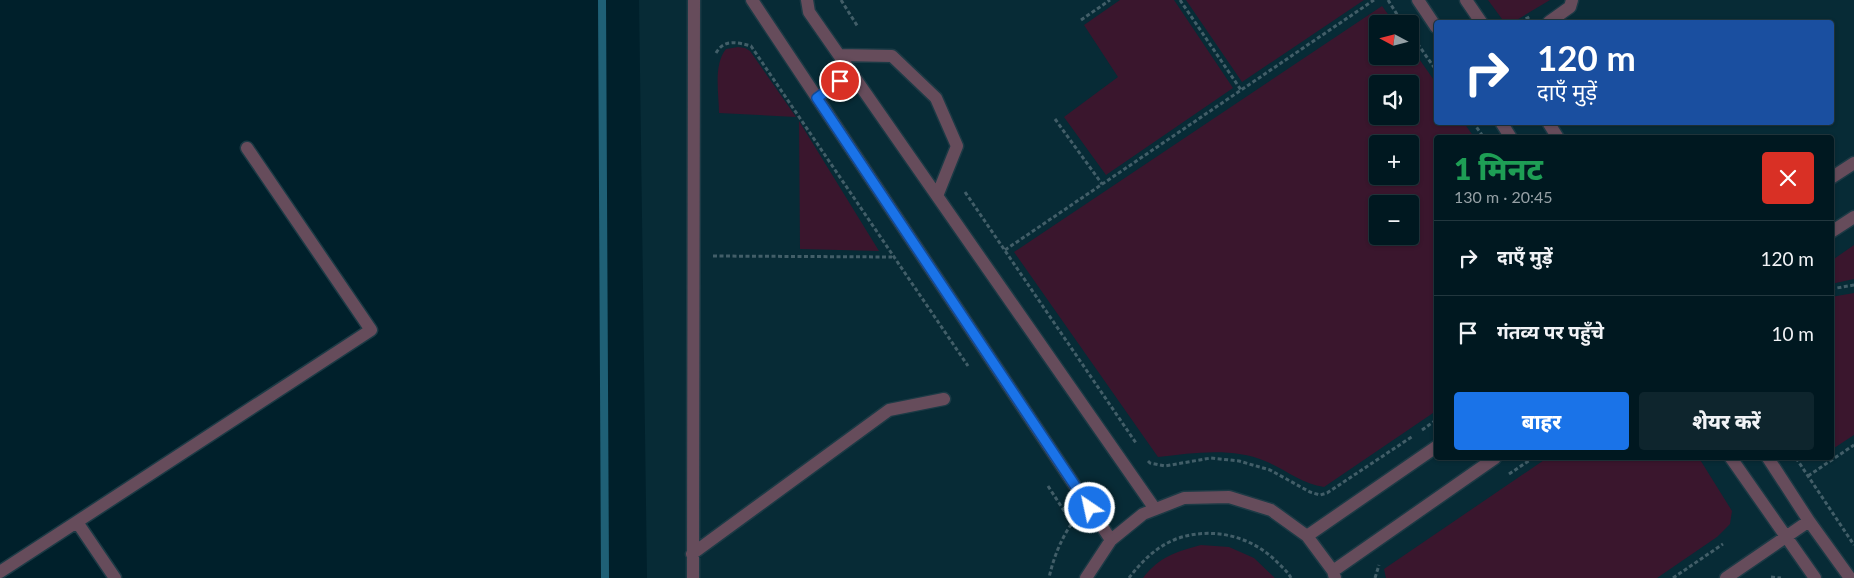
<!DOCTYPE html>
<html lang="hi">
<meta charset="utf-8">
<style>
:root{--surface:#001820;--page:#0e252d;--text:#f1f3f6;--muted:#95a0a5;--line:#22373e;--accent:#1a73e8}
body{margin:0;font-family:Lato,"Noto Sans Devanagari",sans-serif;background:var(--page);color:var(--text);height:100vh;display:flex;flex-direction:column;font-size:19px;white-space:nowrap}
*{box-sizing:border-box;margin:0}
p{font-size:16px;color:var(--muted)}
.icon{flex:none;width:28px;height:28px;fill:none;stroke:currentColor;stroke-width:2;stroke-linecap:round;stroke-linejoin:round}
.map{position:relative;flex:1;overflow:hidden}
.sheet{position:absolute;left:1434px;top:135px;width:400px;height:325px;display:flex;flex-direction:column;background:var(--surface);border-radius:5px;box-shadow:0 1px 4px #0004,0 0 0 1px var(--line)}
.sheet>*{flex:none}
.banner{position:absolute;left:1434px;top:20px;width:400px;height:105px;border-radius:5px;box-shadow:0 1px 4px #0004,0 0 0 1px var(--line);background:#1a4fa0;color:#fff;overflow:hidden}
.needle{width:32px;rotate:277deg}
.tools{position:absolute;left:1369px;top:15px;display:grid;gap:10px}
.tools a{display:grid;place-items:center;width:50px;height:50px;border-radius:5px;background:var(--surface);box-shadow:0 1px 4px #0004,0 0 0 1px var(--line);font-size:25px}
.pin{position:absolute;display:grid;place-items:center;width:42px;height:42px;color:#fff;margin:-21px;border:2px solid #fff;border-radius:50%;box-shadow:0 1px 5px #0007}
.me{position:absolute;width:55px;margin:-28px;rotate:326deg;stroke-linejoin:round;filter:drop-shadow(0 0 4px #0008)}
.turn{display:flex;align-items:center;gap:18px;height:105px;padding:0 20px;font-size:22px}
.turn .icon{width:65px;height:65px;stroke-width:2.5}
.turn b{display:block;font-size:35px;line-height:42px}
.round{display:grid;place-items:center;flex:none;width:52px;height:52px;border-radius:5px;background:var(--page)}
.headline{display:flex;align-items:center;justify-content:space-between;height:85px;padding:0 20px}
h1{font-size:30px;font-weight:800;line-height:38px;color:#1e9e55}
.button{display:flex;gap:10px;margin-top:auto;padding:10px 20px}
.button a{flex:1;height:58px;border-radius:5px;background:var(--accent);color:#fff;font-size:20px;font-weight:800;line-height:58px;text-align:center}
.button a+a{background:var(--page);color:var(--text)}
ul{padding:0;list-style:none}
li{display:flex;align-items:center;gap:15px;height:75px;padding:0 20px;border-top:1px solid var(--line)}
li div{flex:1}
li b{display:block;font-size:19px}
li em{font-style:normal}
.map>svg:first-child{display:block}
</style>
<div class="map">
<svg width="1854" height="578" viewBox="0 0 1854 578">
<rect width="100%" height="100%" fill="#00202b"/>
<path fill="#072b36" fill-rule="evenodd" d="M 639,0 L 1854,0 L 1854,578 L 647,578 ZM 1436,22 L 1831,22 L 1831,122 L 1436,122 ZM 1378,24 L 1410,24 L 1410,56 L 1378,56 ZM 1378,84 L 1410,84 L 1410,116 L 1378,116 ZM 1436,138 L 1831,138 L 1831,458 L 1436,458 ZM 1378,144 L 1410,144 L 1410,176 L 1378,176 ZM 1378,204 L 1410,204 L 1410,236 L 1378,236 Z"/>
<path fill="#3a162d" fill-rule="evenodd" d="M 1120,0 L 1174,0 L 1233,88 L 1106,175 L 1064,117 L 1118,77 L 1084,25 Z
M 1186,0 L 1364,0 L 1242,82 Z
M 1488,0 L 1550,0 L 1515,21 L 1502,19 Z
M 1382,6 L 1395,24 L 1378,24 L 1378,56 L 1410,56 L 1410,46 L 1436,83 L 1436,122 L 1464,123 L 1474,137 L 1436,138 L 1436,411 L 1324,487 C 1302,484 1285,469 1265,461 C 1232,447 1193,453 1158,457 L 1014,252 ZM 1378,84 L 1410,84 L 1410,116 L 1378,116 ZM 1378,144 L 1410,144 L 1410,176 L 1378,176 ZM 1378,204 L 1410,204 L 1410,236 L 1378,236 Z
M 738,47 L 745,48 L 750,51 L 796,117 L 719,113 C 719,94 713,65 726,49 Z
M 799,121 L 879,251 L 800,249 Z
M 1854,245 L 1854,279 L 1831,284 L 1831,261 Z
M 1854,293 L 1854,435 L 1831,450 L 1831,297 Z
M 1547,458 L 1699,458 L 1732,511 L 1730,524 L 1717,537 L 1657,578 L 1386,578 L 1384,569 Z
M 1201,545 L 1229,547 L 1254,558 L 1275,578 L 1143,578 C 1160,556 1176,552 1201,545 Z"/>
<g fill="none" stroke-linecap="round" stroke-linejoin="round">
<path stroke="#1f6076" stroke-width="8" d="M 602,0 L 605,578"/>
<g stroke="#1c3a45" stroke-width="15">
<path id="minor" d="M 752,0 L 1111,540
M 807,0 L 809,12 L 1155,509
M 1418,0 L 1436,27
M 1466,0 L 1481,22
M 1549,22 L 1570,7 L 1572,0
M 839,55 L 892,56 L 936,98 L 957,146 L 937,196
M 817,98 L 851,73
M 1501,122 L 1511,138
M 1548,122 L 1558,138
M 1831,178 L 1854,163
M 1831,232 L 1854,217
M 1731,458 L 1815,578
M 1768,458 L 1809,521 L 1850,578
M 77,522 L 115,578
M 1307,536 L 1436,447
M 692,554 L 889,410 L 944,399
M 1333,571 L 1495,458
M 0,572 L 371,330 L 247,148
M 693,578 L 694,0
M 1086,578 L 1111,540 L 1143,514 L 1184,498 L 1229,497 L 1271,510 L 1307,536 L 1333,571 L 1335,578
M 1726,578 L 1809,521"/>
</g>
<path stroke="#425e68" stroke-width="3" stroke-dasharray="4 2.5" stroke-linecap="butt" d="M 841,0 L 858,27
M 1180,0 L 1241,90
M 1388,0 L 1403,24
M 1081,20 L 1110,0
M 1520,22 L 1531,16
M 1410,33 L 1436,70
M 716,53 C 724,39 737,42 751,46 L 968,366
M 1055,119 L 1102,184
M 1473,122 L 1484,138
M 965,192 L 1136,443
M 1005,250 L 1374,0
M 713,256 L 892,257
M 1831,289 L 1854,285
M 1422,430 L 1436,420
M 1796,458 L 1854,545
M 1148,461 L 1150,463 L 1165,466 L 1211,458 L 1239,461 L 1270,470 L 1310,492 L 1320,495 L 1327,493 L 1413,436
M 1509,474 L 1533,458
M 1808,476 L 1854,445
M 1048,486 L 1072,523 C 1061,539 1053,559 1049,578
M 1771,577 L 1781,578
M 1129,578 C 1141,562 1156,547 1176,539 C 1212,526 1252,536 1278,563 C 1283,568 1288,572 1291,578
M 1375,578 L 1379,565
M 1673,578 L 1723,544"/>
<use href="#minor" stroke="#664c5b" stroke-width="12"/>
</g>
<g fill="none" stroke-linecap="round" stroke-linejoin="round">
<g stroke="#114b97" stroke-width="12">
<path id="route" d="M 840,81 L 817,98 L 1090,508"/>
</g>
<use href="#route" stroke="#1a73e8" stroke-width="9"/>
</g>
</svg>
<div class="tools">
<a><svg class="needle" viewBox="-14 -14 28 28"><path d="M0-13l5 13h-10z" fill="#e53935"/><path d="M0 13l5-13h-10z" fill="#95a0a5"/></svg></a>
<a><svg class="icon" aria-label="sound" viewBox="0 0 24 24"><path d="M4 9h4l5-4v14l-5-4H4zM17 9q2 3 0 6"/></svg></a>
<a>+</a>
<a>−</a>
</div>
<div class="pin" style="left:840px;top:81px;background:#d93025"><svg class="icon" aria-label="arrive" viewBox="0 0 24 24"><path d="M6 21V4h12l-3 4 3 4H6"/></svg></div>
<svg class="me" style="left:1090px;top:508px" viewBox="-20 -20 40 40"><circle r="17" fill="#1a73e8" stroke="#fff" stroke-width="3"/><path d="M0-11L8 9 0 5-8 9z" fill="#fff"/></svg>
<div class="banner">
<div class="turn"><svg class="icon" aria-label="right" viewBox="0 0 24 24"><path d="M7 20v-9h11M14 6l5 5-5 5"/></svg><div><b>120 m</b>दाएँ मुड़ें</div></div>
</div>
<section class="sheet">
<div class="headline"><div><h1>1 मिनट</h1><p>130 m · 20:45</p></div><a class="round" style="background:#d93025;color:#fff"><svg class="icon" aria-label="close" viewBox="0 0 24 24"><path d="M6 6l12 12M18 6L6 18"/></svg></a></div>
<ul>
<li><svg class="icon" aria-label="right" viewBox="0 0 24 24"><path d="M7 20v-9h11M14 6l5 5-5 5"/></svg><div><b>दाएँ मुड़ें</b></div><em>120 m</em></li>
<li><svg class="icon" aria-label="arrive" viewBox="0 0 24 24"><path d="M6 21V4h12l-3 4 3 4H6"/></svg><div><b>गंतव्य पर पहुँचे</b></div><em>10 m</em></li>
</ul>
<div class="button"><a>बाहर</a><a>शेयर करें</a></div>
</section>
</div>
